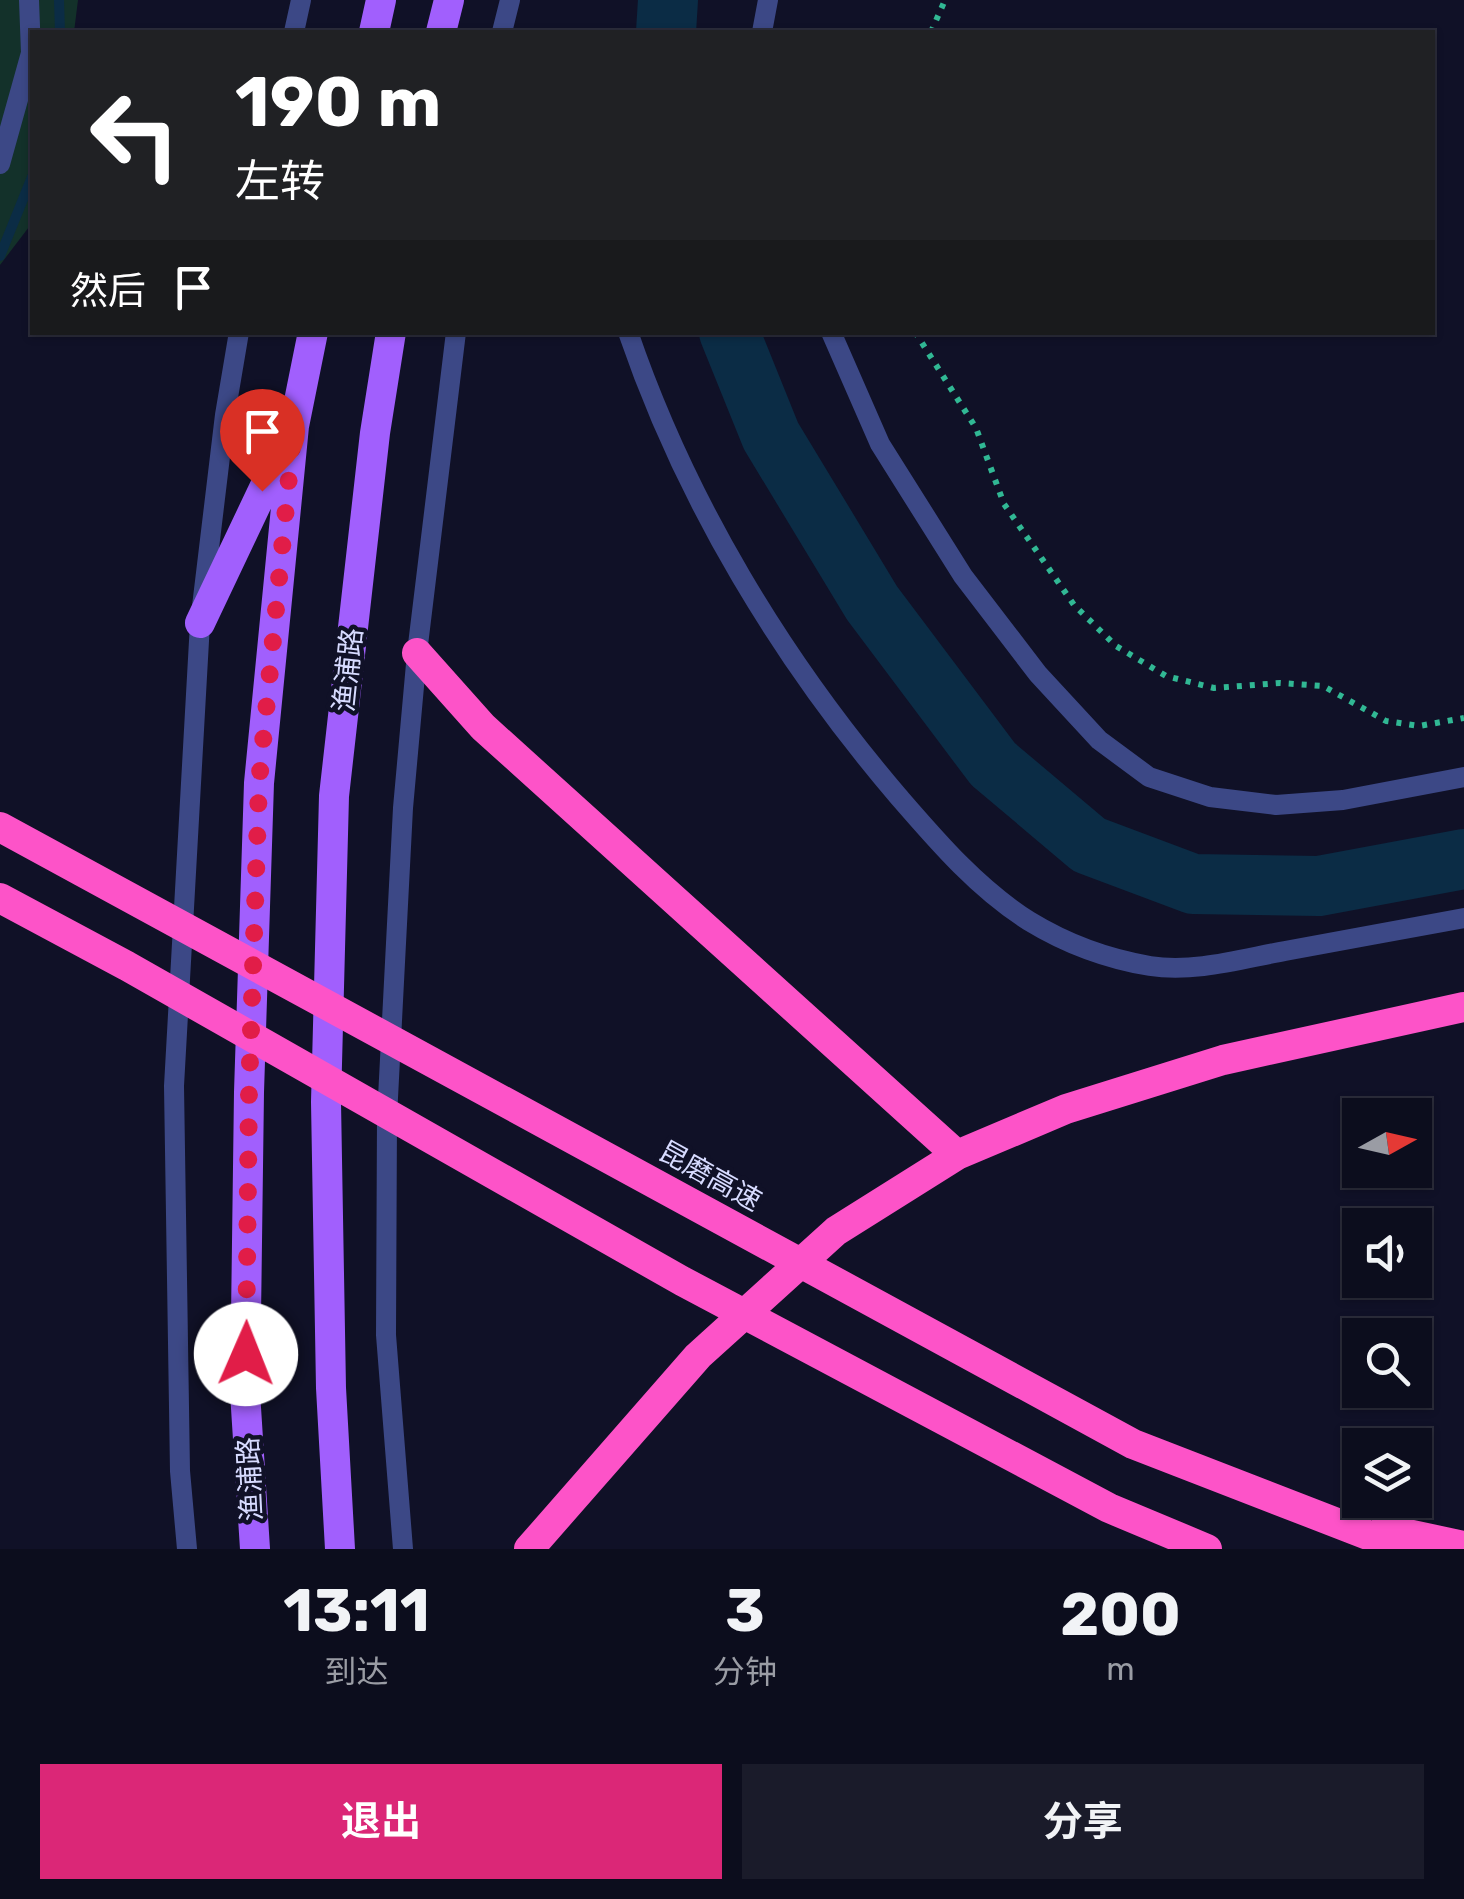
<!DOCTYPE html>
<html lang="zh">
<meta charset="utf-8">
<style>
:root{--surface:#0c0d1d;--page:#1a1b2a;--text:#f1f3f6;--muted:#9a9ca4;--line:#2c2d3b;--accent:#db2777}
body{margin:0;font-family:Rubik,"Noto Sans SC",sans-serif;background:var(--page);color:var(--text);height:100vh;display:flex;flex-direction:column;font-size:38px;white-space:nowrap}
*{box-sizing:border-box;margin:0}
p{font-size:32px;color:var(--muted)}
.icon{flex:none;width:55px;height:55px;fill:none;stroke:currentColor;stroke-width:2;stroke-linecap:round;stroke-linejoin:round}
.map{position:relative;height:1549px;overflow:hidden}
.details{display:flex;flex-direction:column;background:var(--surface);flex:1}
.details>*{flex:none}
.hud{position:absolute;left:30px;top:30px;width:1405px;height:305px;border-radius:0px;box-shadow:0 2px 8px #0004,0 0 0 2px var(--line);background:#202124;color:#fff;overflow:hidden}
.needle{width:65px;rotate:82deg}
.buttons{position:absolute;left:1342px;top:1098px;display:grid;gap:20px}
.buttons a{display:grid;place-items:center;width:90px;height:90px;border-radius:0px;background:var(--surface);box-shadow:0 2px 8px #0004,0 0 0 2px var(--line);font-size:50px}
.pin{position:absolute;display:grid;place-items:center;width:85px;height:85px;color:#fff;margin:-102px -42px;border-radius:50% 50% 50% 0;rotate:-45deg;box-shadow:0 0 10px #0007}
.pin .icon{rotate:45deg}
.me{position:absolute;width:110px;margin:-55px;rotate:1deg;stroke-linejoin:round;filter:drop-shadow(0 0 8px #0008)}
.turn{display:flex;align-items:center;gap:35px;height:210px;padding:0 40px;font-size:45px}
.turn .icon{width:130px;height:130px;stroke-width:2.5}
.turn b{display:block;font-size:70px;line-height:85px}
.then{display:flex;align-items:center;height:95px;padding:0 40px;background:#0003;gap:20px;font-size:38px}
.eta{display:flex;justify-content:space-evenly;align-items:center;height:170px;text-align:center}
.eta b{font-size:60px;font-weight:700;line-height:70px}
.action{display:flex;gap:20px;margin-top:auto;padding:20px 40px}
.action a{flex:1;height:115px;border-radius:0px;background:var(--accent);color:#fff;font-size:40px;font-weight:700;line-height:115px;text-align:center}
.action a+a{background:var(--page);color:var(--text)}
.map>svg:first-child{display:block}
</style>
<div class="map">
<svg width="1464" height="1549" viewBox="0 0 1464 1549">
<rect width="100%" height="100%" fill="#101127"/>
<path fill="#13312a" d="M 0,0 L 78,0 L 74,32 L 32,32 L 32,223 L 0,265 Z"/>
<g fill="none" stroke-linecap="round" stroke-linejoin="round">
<path stroke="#0b2c45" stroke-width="10" d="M 59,0 L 60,32
M 0,256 L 32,177"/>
<path stroke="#0b2c45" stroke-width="60" d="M 666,32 L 668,0
M 729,332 L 771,436 L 872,603 L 993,764 L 1089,845 L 1193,884 L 1319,886 L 1464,859"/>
<path stroke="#31b894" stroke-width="6" stroke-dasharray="5 8" stroke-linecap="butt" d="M 931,32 L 945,0
M 915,332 L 976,428 L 1004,504 L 1074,605 L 1116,646 L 1166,676 L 1214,688 L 1280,683 L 1323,686 L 1386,721 L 1419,726 L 1464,718"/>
<path stroke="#3c4886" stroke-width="20" d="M 294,32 L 301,0
M 502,32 L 510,0
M 762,32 L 768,0
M 0,164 L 31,53 L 29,0
M 628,332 C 686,502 782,660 898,796 C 937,841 977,888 1029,921 C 1065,943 1108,959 1150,966 C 1194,973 1241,959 1285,951 C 1345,940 1404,929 1464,918
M 831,332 L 880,444 L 963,576 L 1038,674 L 1099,740 L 1149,777 L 1210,797 L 1276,805 L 1343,800 L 1464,777
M 187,1549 L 180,1471 L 174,1086 L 200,623 L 225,415 L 239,332
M 403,1549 L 386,1335 L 387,1117 L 403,808 L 417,653 L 456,332"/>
<path stroke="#a15ffd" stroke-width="30" d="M 374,32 L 381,0
M 441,32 L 449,0
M 200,623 L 284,446
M 255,1549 L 245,1392 L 249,1092 L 259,783 L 294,426 L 313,332
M 340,1549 L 331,1388 L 326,1102 L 334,796 L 375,433 L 391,332"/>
<path stroke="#fd53c8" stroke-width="30" d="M 417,653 L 483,727 L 957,1155
M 0,827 L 1133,1444 L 1404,1549
M 0,898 L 127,966 L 682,1281 L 1109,1508 L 1207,1549
M 1384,1529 L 1464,1546
M 529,1549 L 698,1356 L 836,1231 L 957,1155 L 1066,1109 L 1223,1060 L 1464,1007"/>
</g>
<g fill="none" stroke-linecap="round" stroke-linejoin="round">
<path stroke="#e11d48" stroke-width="18" stroke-dasharray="0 32.4" d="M 246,1354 L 249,1092 L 259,783 L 294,426 L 262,491"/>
</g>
<g text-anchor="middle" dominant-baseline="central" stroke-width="9" stroke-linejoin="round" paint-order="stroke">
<g font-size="28" fill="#d7dbff" stroke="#101127">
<text transform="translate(348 670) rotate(-84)">渔浦路</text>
<text transform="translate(710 1176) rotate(29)">昆磨高速</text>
<text transform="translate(250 1479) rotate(-93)">渔浦路</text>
</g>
</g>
</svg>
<div class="buttons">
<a><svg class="needle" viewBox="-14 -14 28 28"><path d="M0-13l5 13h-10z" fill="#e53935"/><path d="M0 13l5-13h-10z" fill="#9a9ca4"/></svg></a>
<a><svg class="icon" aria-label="sound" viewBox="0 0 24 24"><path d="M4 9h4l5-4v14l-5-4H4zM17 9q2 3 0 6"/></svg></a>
<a><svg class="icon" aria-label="search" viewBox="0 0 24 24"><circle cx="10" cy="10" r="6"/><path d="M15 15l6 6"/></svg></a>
<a><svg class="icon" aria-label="layers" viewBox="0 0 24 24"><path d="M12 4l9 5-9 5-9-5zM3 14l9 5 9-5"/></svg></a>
</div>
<div class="pin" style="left:262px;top:491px;background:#d93025"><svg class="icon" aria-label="arrive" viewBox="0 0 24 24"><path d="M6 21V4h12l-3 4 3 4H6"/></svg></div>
<svg class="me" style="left:246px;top:1354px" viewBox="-20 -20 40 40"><circle r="19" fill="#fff"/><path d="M0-13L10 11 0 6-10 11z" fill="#e11d48"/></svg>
<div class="hud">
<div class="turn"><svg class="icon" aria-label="left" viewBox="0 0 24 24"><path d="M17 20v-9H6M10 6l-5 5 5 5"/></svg><div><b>190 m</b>左转</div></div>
<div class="then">然后<svg class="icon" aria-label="arrive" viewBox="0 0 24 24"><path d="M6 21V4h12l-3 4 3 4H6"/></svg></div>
</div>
</div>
<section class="details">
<div class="eta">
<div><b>13:11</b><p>到达</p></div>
<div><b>3</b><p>分钟</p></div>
<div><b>200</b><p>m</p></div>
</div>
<div class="action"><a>退出</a><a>分享</a></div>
</section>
